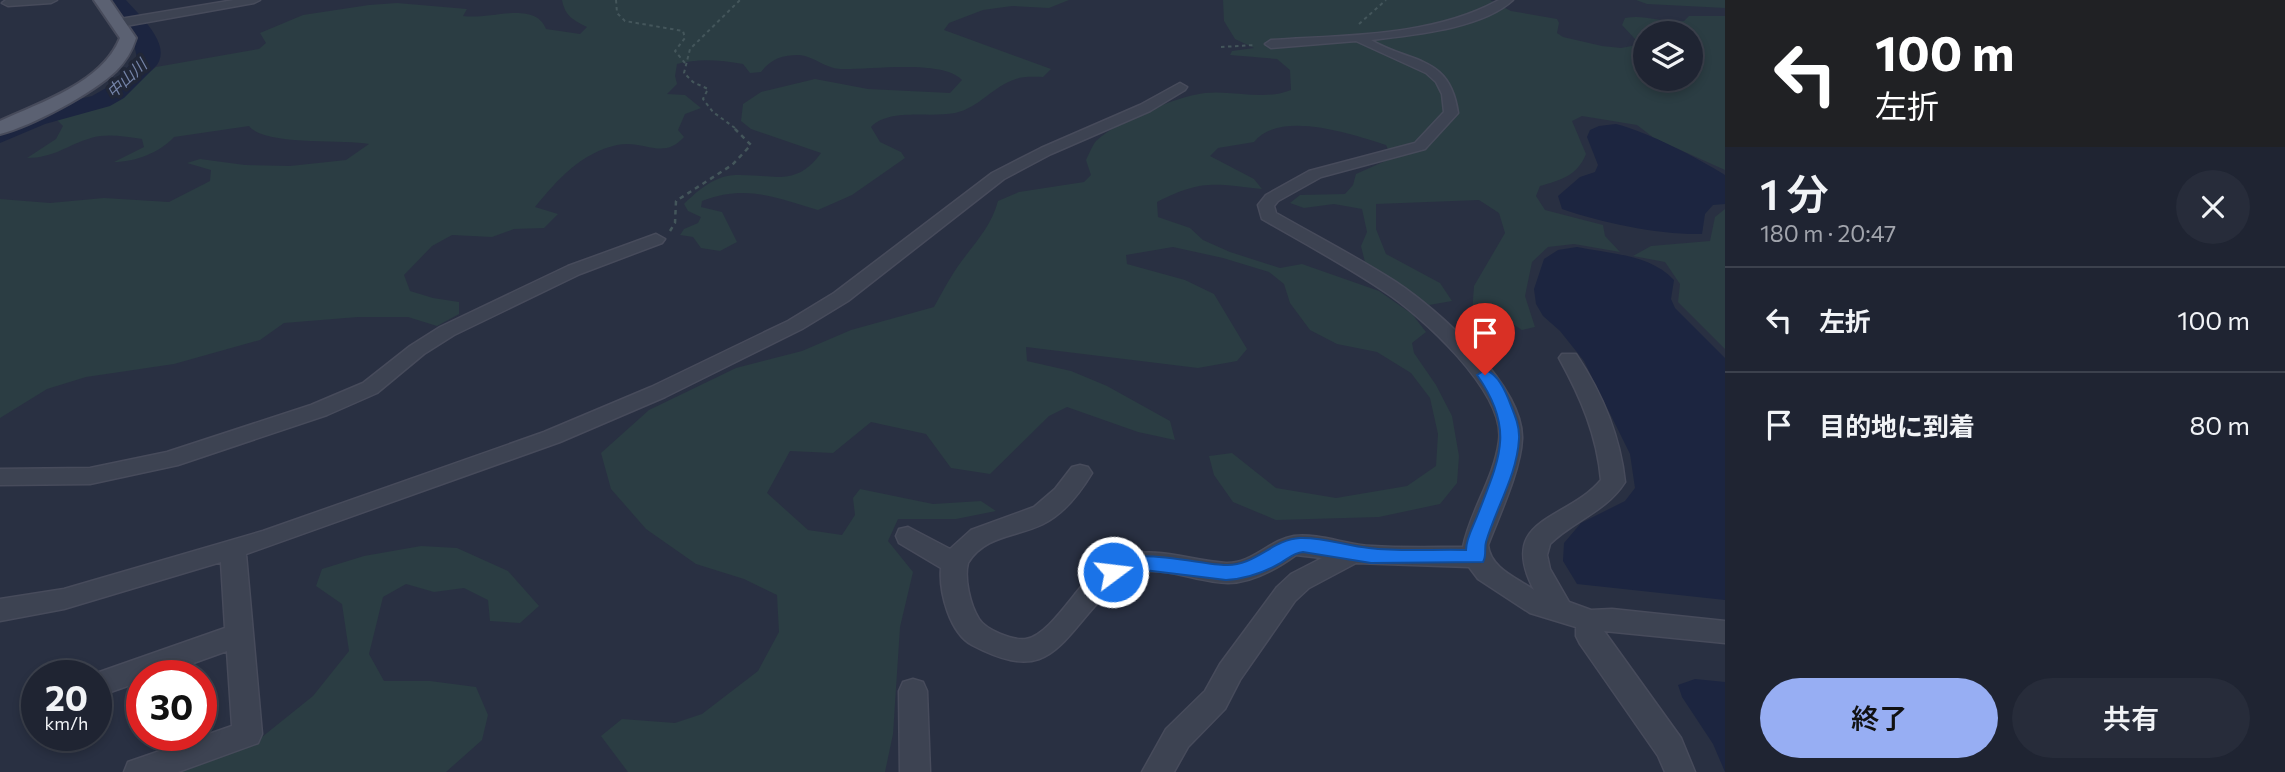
<!DOCTYPE html>
<html lang="ja">
<meta charset="utf-8">
<style>
:root{--surface:#1f2432;--page:#272c3a;--text:#f1f3f6;--muted:#a1a4ac;--line:#3c414d;--accent:#97aef3}
body{margin:0;font-family:Commissioner,"Noto Sans JP",sans-serif;background:var(--page);color:var(--text);height:100vh;display:flex;flex-direction:column;font-size:26px;white-space:nowrap}
*{box-sizing:border-box;margin:0}
p{font-size:23px;color:var(--muted)}
.icon{flex:none;width:38px;height:38px;fill:none;stroke:currentColor;stroke-width:2;stroke-linecap:round;stroke-linejoin:round}
.map{position:relative;flex:1;overflow:hidden}
.sheet{display:flex;flex-direction:column;background:var(--surface);width:560px}
.sheet>*{flex:none}
.banner{background:#202124;color:#fff;overflow:hidden}
.fabs{position:absolute;left:1633px;top:21px;display:grid;gap:14px}
.fabs a{display:grid;place-items:center;width:70px;height:70px;border-radius:50%;background:var(--surface);box-shadow:0 4px 10px #0003,0 0 0 2px var(--line);font-size:35px}
.speed{position:absolute;left:21px;top:660px;display:flex;gap:14px;font-size:35px;font-weight:700;text-align:center}
.speed>*{display:grid;place-content:center;width:91px;height:91px;border-radius:50%;background:var(--surface);box-shadow:0 4px 10px #0003,0 0 0 2px var(--line);line-height:1}
.speed small{font-size:18px;font-weight:400}
.speed .limit{border:10px solid #d22;background:#fff;color:#111}
.pin{position:absolute;display:grid;place-items:center;width:60px;height:60px;color:#fff;margin:-72px -30px;border-radius:50% 50% 50% 0;rotate:-45deg;box-shadow:0 0 7px #0007}
.pin .icon{rotate:45deg}
.me{position:absolute;width:77px;margin:-38px;rotate:75deg;stroke-linejoin:round;filter:drop-shadow(0 0 5px #0008)}
.turn{display:flex;align-items:center;gap:24px;height:147px;padding:0 35px;font-size:32px}
.turn .icon{width:91px;height:91px;stroke-width:2.5}
.turn b{display:block;font-size:49px;line-height:60px}
.round{display:grid;place-items:center;flex:none;width:74px;height:74px;border-radius:37px;background:var(--page)}
.headline{display:flex;align-items:center;justify-content:space-between;height:119px;padding:0 35px}
h1{font-size:42px;font-weight:600;line-height:52px}
.cta{display:flex;gap:14px;margin-top:auto;padding:14px 35px}
.cta a{flex:1;height:80px;border-radius:42px;background:var(--accent);color:#111;font-size:28px;font-weight:600;line-height:80px;text-align:center}
.cta a+a{background:var(--page);color:var(--text)}
ul{padding:0;list-style:none}
li{display:flex;align-items:center;gap:21px;height:105px;padding:0 35px;border-top:2px solid var(--line)}
li div{flex:1}
li b{display:block;font-size:26px}
li em{font-style:normal}
main{display:flex;flex:1;min-height:0}
.map>svg:first-child{display:block}
</style>
<main>
<div class="map">
<svg width="1725" height="772" viewBox="0 0 1725 772">
<rect width="100%" height="100%" fill="#293042"/>
<path fill="#2b3d43" fill-rule="evenodd" d="M 562,0 L 1069,0 L 1049,8 L 1012,6 L 983,10 L 949,23 L 944,30 L 1051,69 L 1043,77 C 1035,77 1024,76 1016,79 C 993,86 979,108 955,113 C 930,118 889,108 871,127 L 880,142 L 901,152 L 905,158 L 852,195 L 818,210 C 776,198 747,184 702,201 L 701,207 L 722,212 L 737,242 L 720,251 L 701,248 L 693,237 L 680,235 L 684,229 L 698,223 L 701,217 L 688,211 L 684,204 C 698,190 716,175 736,175 C 773,174 796,188 821,153 L 751,129 L 741,121 L 743,104 L 761,92 L 815,79 L 868,89 L 950,93 L 962,80 C 943,59 869,70 840,69 C 825,68 813,56 799,55 C 782,55 771,59 761,72 L 750,73 L 743,64 C 720,60 699,58 677,64 L 675,76 L 677,84 L 667,94 L 685,95 L 701,108 L 685,114 L 678,130 L 684,137 C 663,161 644,139 617,145 C 581,153 558,179 535,207 L 558,214 L 544,228 L 514,229 L 492,237 L 452,235 L 432,246 L 404,275 L 410,291 L 433,298 L 459,302 L 459,314 L 437,326 L 408,317 L 358,317 L 284,323 L 260,340 L 174,364 L 86,377 L 47,389 L 0,418 L 0,199 L 50,203 L 104,198 L 169,202 L 210,181 L 211,170 L 187,163 L 200,159 L 245,165 L 290,166 L 346,160 L 369,144 C 343,139 264,146 249,126 L 174,137 C 159,153 135,162 114,162 L 144,147 L 142,139 C 126,137 108,133 91,138 C 67,145 54,158 27,158 L 56,139 L 63,126 L 57,120 L 99,105 L 125,91 L 156,67 L 259,49 L 266,43 L 260,33 L 303,15 L 369,5 L 397,3 L 467,9 L 463,16 C 490,20 535,0 546,29 L 580,34 L 587,27 C 573,20 565,16 562,0 Z
M 1223,0 L 1490,0 L 1511,11 L 1557,19 L 1559,23 L 1557,33 L 1563,37 L 1602,46 L 1621,48 L 1637,45 L 1635,39 L 1622,25 L 1625,18 C 1647,14 1663,24 1684,21 L 1689,16 L 1725,16 L 1725,170 L 1654,138 L 1637,125 L 1582,116 L 1572,121 L 1586,154 C 1577,176 1561,180 1540,186 L 1536,196 L 1545,210 L 1603,225 L 1605,236 L 1620,252 L 1574,244 L 1548,247 L 1532,262 L 1525,296 L 1535,327 L 1522,330 L 1500,316 L 1481,328 L 1472,314 L 1474,286 L 1505,233 L 1499,213 L 1479,200 L 1376,204 L 1376,229 L 1386,254 L 1440,283 L 1452,301 L 1429,305 L 1365,262 L 1361,246 L 1367,232 L 1362,209 L 1334,204 L 1304,208 L 1290,203 L 1300,195 L 1345,194 L 1353,185 L 1356,174 L 1392,158 L 1386,145 C 1354,135 1280,109 1254,142 L 1218,148 L 1210,156 L 1254,179 L 1262,189 C 1214,184 1202,179 1157,202 L 1158,217 L 1190,228 L 1203,240 L 1230,252 L 1280,268 L 1302,264 L 1379,291 L 1412,314 L 1426,332 L 1412,343 L 1414,353 L 1436,385 L 1452,416 L 1459,456 L 1457,483 L 1440,504 L 1379,517 L 1276,520 L 1233,502 L 1214,475 L 1209,456 L 1232,453 L 1276,488 L 1336,498 L 1407,486 L 1436,466 L 1438,434 L 1430,398 L 1411,373 L 1377,352 L 1337,344 L 1310,330 L 1290,303 L 1284,284 L 1269,272 L 1223,258 L 1173,247 L 1126,255 L 1127,264 L 1185,280 L 1214,294 L 1247,349 L 1237,361 L 1198,368 L 1026,347 L 1027,361 L 1071,371 L 1107,386 L 1170,421 L 1175,440 L 1138,432 L 1067,407 L 1049,416 L 990,474 L 951,468 L 926,434 L 871,422 L 833,453 L 790,451 L 767,493 L 808,530 L 842,535 L 855,515 L 853,498 L 860,489 L 933,504 L 981,501 L 996,511 L 956,519 L 898,519 L 888,541 L 913,572 L 900,627 L 893,734 L 885,772 L 628,772 L 601,736 L 622,719 L 675,723 L 702,714 L 758,671 L 779,632 L 777,595 L 744,579 L 696,564 L 646,529 L 611,489 L 601,453 L 649,410 L 736,368 L 802,351 L 851,330 L 934,307 C 944,289 954,270 967,254 C 980,237 992,223 998,201 L 1019,192 L 1084,182 L 1091,175 L 1086,160 C 1089,154 1092,146 1096,141 C 1119,120 1175,97 1205,93 C 1234,90 1264,101 1291,90 L 1290,70 L 1277,59 L 1230,55 L 1232,51 L 1254,48 L 1235,39 L 1224,21 ZM 1645,33 L 1690,33 L 1690,79 L 1645,79 Z
M 1636,0 L 1725,0 L 1725,8 L 1647,4 Z
M 1725,209 L 1725,349 L 1678,302 L 1680,284 L 1665,262 L 1633,256 L 1651,246 L 1710,241 L 1715,217 Z
M 421,546 L 457,548 L 508,571 L 539,606 L 520,623 L 490,621 L 488,600 L 464,588 L 434,592 L 406,584 L 383,597 L 369,654 L 384,681 L 430,681 L 476,687 L 488,715 L 482,740 L 446,772 L 172,772 L 262,737 L 313,696 L 349,651 L 342,604 L 316,586 L 322,569 L 364,556 Z"/>
<path fill="#1c2540" d="M 1616,124 C 1650,133 1696,157 1725,175 L 1725,204 L 1713,205 L 1705,214 L 1702,234 C 1660,235 1602,223 1562,209 L 1558,196 L 1580,177 L 1595,172 L 1598,165 L 1587,137 L 1590,130 L 1599,126 Z
M 1577,247 C 1610,254 1650,254 1674,280 L 1671,299 L 1675,308 L 1725,358 L 1725,600 L 1577,584 L 1563,561 L 1564,543 L 1581,523 L 1625,501 L 1635,488 L 1630,454 L 1584,361 L 1560,331 L 1543,316 L 1536,304 L 1534,289 L 1544,259 L 1558,250 Z
M 1695,679 L 1725,682 L 1725,772 L 1713,744 L 1682,697 L 1678,685 Z"/>
<g fill="none" stroke-linecap="round" stroke-linejoin="round">
<path fill="#1c2540" fill-rule="evenodd" d="M 105,0 L 126,0 C 139,15 172,44 157,65 L 124,98 L 110,106 L 45,124 L 0,143 L 0,125 L 27,112 L 92,96 L 106,88 L 137,58 L 132,35 Z"/>
<g stroke="#474b5b" stroke-width="3">
<path id="minor" d="M 6,0 L 57,0 L 51,3 L 8,6 L 2,3 Z
M 234,0 L 260,0 L 254,3 L 120,27 L 114,23 L 120,19 Z
M 1499,0 L 1513,0 C 1482,29 1412,35 1371,40 C 1412,64 1450,55 1458,113 L 1425,149 L 1321,177 L 1278,201 L 1274,206 L 1276,213 C 1316,236 1357,257 1396,282 C 1437,309 1524,386 1522,439 C 1521,469 1499,516 1488,545 C 1490,568 1517,578 1534,590 C 1496,517 1567,521 1601,480 C 1597,435 1581,398 1559,358 L 1562,354 L 1576,354 C 1602,393 1620,435 1625,482 C 1607,511 1573,521 1550,544 L 1547,555 L 1550,569 L 1569,602 L 1591,610 L 1612,609 L 1725,621 L 1725,643 L 1604,631 L 1681,738 L 1695,772 L 1665,772 L 1658,756 L 1580,644 L 1576,636 L 1576,627 L 1530,613 L 1478,579 L 1469,567 L 1356,563 L 1309,588 L 1295,601 L 1240,680 L 1225,709 L 1188,747 L 1174,772 L 1142,772 L 1166,729 L 1205,691 L 1220,664 L 1277,587 L 1291,574 L 1322,558 L 1296,555 C 1278,568 1252,583 1228,583 C 1197,583 1163,564 1132,574 C 1120,578 1111,588 1103,597 C 1057,646 1048,685 972,645 C 950,633 939,593 941,568 L 899,543 L 896,536 L 899,529 L 908,527 L 950,549 L 971,530 L 1034,507 L 1055,489 L 1072,467 L 1080,465 L 1088,467 L 1092,473 C 1080,493 1065,513 1043,524 C 1017,537 985,535 968,563 C 964,578 970,605 979,619 C 986,630 1013,641 1026,639 C 1049,636 1076,588 1094,573 C 1102,566 1111,561 1121,557 C 1156,545 1190,561 1226,563 C 1252,564 1269,540 1294,536 C 1319,533 1347,545 1372,546 C 1402,548 1433,547 1463,547 C 1470,511 1494,479 1499,441 C 1506,392 1420,314 1382,290 C 1343,264 1302,242 1262,219 L 1258,205 L 1266,195 L 1309,171 L 1415,143 L 1444,112 L 1442,94 L 1436,82 L 1426,73 L 1356,41 L 1271,48 L 1265,44 L 1271,40 C 1345,35 1432,37 1499,0 Z
M 1180,83 L 1187,87 L 1185,90 L 1150,111 L 1051,154 L 1004,179 L 848,301 L 802,329 L 665,397 L 560,442 L 246,554 L 262,734 L 258,743 L 178,772 L 124,772 L 128,762 L 232,726 L 227,651 L 157,676 L 142,676 L 142,681 L 96,697 L 96,676 L 88,676 L 225,628 L 221,562 L 64,609 L 0,621 L 0,599 L 64,589 L 263,531 L 544,432 L 651,387 L 788,321 L 834,293 L 992,173 L 1041,148 L 1140,105 Z
M 656,234 L 665,239 L 662,243 L 580,274 L 454,335 L 424,354 L 377,393 L 327,415 L 178,465 L 90,484 L 0,485 L 0,469 L 90,468 L 167,452 L 311,405 L 363,383 L 410,346 L 440,327 L 568,266 Z
M 913,679 L 923,682 L 927,691 L 930,772 L 900,772 L 899,691 L 903,682 Z"/>
</g>
<g stroke="#474b5b" stroke-width="4">
<path id="major" d="M 94,0 L 110,0 L 136,38 C 132,51 126,61 116,71 C 93,93 32,126 0,134 L 0,121 C 41,102 102,83 120,38 Z"/>
</g>
<path stroke="#44565b" stroke-width="2" stroke-dasharray="3.5 3.5" stroke-linecap="butt" d="M 616,0 L 617,13 L 625,21 L 683,31 L 685,38 L 675,51 L 685,63
M 1359,24 L 1386,0
M 1221,47 L 1255,45
M 735,128 L 713,112 L 703,99 L 708,89 L 693,82 L 684,73 L 690,49 L 740,0"/>
<path stroke="#44565b" stroke-width="2.5" stroke-dasharray="4.5 4.5" stroke-linecap="butt" d="M 670,231 L 675,223 L 676,201 L 732,165 L 751,145 L 733,127"/>
<use href="#minor" fill="#3d4352" fill-rule="evenodd"/>
<use href="#major" fill="#5b6172" fill-rule="evenodd"/>
</g>
<path fill="#1a73e8" stroke="#114b97" stroke-width="2" d="M 1485,370 C 1496,373 1504,388 1508,398 C 1513,411 1520,425 1519,439 C 1517,475 1496,508 1486,542 C 1484,549 1487,555 1483,562 L 1371,563 L 1303,552 C 1292,553 1287,560 1277,565 C 1262,573 1243,579 1226,580 L 1144,570 L 1113,579 L 1106,577 L 1103,572 C 1120,541 1198,565 1226,565 C 1255,566 1273,539 1300,538 C 1323,537 1347,546 1369,548 C 1401,552 1434,549 1466,550 C 1466,538 1474,525 1478,514 C 1500,457 1515,429 1477,375 Z"/>
<g text-anchor="middle" dominant-baseline="central" stroke-width="7" stroke-linejoin="round" paint-order="stroke">
<g font-size="16" font-style="italic" fill="#7584a8" stroke="#212737">
<text transform="translate(126 78) rotate(-43)">中山川</text>
</g>
</g>
</svg>
<div class="fabs">
<a><svg class="icon" aria-label="layers" viewBox="0 0 24 24"><path d="M12 4l9 5-9 5-9-5zM3 14l9 5 9-5"/></svg></a>
</div>
<div class="speed"><div>20<small>km/h</small></div><div class="limit">30</div></div>
<div class="pin" style="left:1485px;top:375px;background:#d93025"><svg class="icon" aria-label="arrive" viewBox="0 0 24 24"><path d="M6 21V4h12l-3 4 3 4H6"/></svg></div>
<svg class="me" style="left:1113px;top:572px" viewBox="-20 -20 40 40"><circle r="17" fill="#1a73e8" stroke="#fff" stroke-width="3"/><path d="M0-11L8 9 0 5-8 9z" fill="#fff"/></svg>
</div>
<section class="sheet">
<div class="banner">
<div class="turn"><svg class="icon" aria-label="left" viewBox="0 0 24 24"><path d="M17 20v-9H6M10 6l-5 5 5 5"/></svg><div><b>100 m</b>左折</div></div>
</div>
<div class="headline"><div><h1>1 分</h1><p>180 m · 20:47</p></div><a class="round"><svg class="icon" aria-label="close" viewBox="0 0 24 24"><path d="M6 6l12 12M18 6L6 18"/></svg></a></div>
<ul>
<li><svg class="icon" aria-label="left" viewBox="0 0 24 24"><path d="M17 20v-9H6M10 6l-5 5 5 5"/></svg><div><b>左折</b></div><em>100 m</em></li>
<li><svg class="icon" aria-label="arrive" viewBox="0 0 24 24"><path d="M6 21V4h12l-3 4 3 4H6"/></svg><div><b>目的地に到着</b></div><em>80 m</em></li>
</ul>
<div class="cta"><a>終了</a><a>共有</a></div>
</section>
</main>
